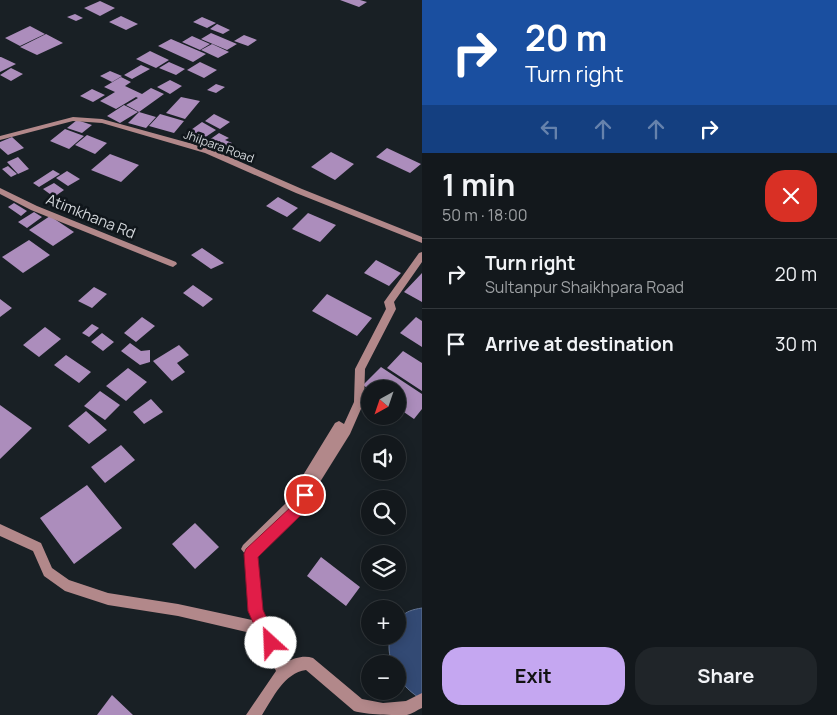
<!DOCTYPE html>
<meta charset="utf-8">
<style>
:root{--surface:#13181c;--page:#202529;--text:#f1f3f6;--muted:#9da0a3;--line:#32373b;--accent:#c5a7f1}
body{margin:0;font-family:Manrope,sans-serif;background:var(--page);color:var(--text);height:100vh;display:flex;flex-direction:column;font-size:19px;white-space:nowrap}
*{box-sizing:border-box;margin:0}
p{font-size:16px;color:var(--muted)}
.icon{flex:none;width:28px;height:28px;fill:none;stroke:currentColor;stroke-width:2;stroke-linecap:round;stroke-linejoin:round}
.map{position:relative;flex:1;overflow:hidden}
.sheet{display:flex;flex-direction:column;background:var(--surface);width:415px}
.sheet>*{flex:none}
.hud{background:#1a4fa0;color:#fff;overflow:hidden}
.needle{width:32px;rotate:220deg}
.buttons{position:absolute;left:361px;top:380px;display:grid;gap:10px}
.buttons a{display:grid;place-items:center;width:45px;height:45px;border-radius:50%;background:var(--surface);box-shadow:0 2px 12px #0003,0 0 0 1px var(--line);font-size:25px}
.pin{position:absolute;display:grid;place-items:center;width:42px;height:42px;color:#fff;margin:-21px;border:2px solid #fff;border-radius:50%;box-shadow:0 1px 5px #0007}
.me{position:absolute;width:55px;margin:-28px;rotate:335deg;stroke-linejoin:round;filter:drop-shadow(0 0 4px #0008)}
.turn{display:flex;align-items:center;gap:18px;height:105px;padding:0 20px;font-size:22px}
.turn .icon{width:65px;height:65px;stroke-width:2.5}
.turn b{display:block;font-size:35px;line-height:42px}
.lanes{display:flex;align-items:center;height:48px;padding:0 20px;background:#0003;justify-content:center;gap:25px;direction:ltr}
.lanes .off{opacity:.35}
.round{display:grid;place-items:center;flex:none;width:52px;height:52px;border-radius:20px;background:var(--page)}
.headline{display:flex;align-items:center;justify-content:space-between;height:85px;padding:0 20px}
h1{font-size:30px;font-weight:700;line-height:38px}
.cta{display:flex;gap:10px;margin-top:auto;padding:10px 20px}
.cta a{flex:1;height:58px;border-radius:20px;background:var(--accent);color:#111;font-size:20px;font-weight:700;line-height:58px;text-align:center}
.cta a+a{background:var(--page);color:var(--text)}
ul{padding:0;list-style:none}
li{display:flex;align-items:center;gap:15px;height:70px;padding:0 20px;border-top:1px solid var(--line)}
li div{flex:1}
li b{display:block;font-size:19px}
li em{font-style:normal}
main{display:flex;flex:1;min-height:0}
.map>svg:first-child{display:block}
</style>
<main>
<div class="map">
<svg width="422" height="715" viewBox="0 0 422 715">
<rect width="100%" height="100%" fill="#192025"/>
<path fill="#334a74" stroke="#637493" d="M 422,608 L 422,700 C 407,689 398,683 398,664 L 392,664 C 389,655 388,645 390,636 L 398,636 C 398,617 402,611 422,608 Z"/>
<path fill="#ac8dbc" d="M 340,0 L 360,0 L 367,2 L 359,7 Z
M 100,1 L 115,8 L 100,16 L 84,8 Z
M 75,14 L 83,18 L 76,21 L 67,17 Z
M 121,16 L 138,24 L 126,30 L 109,22 Z
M 202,17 L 216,23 L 207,28 L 193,22 Z
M 217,24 L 230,30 L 223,34 L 210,29 Z
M 30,26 L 45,34 L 20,46 L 5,38 Z
M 211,33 L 237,44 L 227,50 L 201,39 Z
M 46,34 L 63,43 L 37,55 L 20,47 Z
M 244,35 L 257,40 L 248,46 L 234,41 Z
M 192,36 L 210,44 L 200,50 L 182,42 Z
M 171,39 L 206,54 L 193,62 L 158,46 Z
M 212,44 L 225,50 L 229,52 L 218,58 L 201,50 Z
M 150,51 L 169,60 L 156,68 L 136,59 Z
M 0,57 L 1,57 L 16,64 L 0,72 Z
M 169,62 L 185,69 L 176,75 L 159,68 Z
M 200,62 L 217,70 L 204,78 L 187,70 Z
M 141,65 L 150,69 L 132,79 L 124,75 Z
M 11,68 L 23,74 L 11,81 L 0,75 Z
M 110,71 L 122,76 L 112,82 L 100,76 Z
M 121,77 L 131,82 L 125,86 L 142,94 L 151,88 L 164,94 L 139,112 L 126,105 L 138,98 L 136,97 L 116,109 L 100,101 L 115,92 L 104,87 Z
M 170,80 L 182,86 L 170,94 L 157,87 Z
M 216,84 L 225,87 L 216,93 L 207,90 Z
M 92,89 L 105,95 L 93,102 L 80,96 Z
M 181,97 L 200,101 L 185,119 L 166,113 Z
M 124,105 L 138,112 L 120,123 L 107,116 Z
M 139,112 L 156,117 L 146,128 L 128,123 Z
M 160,114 L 184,121 L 174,133 L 149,126 Z
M 214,114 L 230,122 L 220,129 L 205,121 Z
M 77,120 L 92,125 L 82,133 L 67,128 Z
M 202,122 L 216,130 L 198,142 L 184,135 Z
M 65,129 L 84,136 L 69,149 L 50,141 Z
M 219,133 L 229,138 L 225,140 L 232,143 L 225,149 L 217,145 L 211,149 L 202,145 Z
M 87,135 L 107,143 L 95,154 L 75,145 Z
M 12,137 L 24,148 L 8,155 L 0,148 L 0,142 Z
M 387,148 L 421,164 L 410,173 L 376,157 Z
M 331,152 L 354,164 L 335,180 L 311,167 Z
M 110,154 L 139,165 L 121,182 L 91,170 Z
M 18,157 L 29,169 L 18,174 L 7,162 Z
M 8,166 L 17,174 L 11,177 L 2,169 Z
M 53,170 L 60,174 L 39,187 L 33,183 Z
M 67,171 L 80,179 L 68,186 L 56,178 Z
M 54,183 L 64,190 L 54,197 L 43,189 Z
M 278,197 L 298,208 L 287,217 L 266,206 Z
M 14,203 L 27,211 L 21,216 L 8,207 Z
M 34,212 L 42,217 L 27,228 L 18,222 Z
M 308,213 L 336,225 L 320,242 L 292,229 Z
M 50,216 L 74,232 L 53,246 L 29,230 Z
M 29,240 L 50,255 L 23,273 L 2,257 Z
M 202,248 L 224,263 L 211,269 L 191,255 Z
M 376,260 L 401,273 L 389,286 L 364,273 Z
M 422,273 L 422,302 L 404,292 Z
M 193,285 L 213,299 L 203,307 L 183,293 Z
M 94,287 L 107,294 L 92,308 L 78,301 Z
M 327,294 L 372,318 L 357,336 L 312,311 Z
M 0,299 L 12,308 L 0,317 Z
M 142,317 L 155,326 L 136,342 L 124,333 Z
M 416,317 L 422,321 L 422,347 L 400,333 Z
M 92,324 L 99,328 L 89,337 L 82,333 Z
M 45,327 L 61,339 L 39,357 L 23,345 Z
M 102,333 L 114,342 L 103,351 L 91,342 Z
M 130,343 L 141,351 L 150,350 L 150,362 L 140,365 L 121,351 Z
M 179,345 L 189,355 L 177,363 L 185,372 L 172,381 L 153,361 Z
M 403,351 L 422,363 L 422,391 L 387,368 Z
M 66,355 L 91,372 L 79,383 L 54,365 Z
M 381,367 L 422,394 L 422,409 L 414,419 L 398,408 L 398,389 L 370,390 L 363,385 Z
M 128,368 L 147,382 L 126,401 L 106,386 Z
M 100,391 L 120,405 L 105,420 L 84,406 Z
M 151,399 L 163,412 L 144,424 L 133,412 Z
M 0,405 L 32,428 L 0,459 Z
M 86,411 L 107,430 L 89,444 L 68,426 Z
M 121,445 L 135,460 L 105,483 L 91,467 Z
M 87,485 L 122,528 L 74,564 L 40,518 Z
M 195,523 L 219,547 L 195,569 L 172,544 Z
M 321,557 L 360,587 L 346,606 L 307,576 Z
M 112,695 L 133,715 L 97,715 Z"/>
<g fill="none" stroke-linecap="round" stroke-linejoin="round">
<path fill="#b2888a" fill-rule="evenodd" d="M 73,117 L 102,119 L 211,149 L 302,189 L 422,237 L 422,243 L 296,193 L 205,153 L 102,123 L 73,121 L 0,140 L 0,136 Z
M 0,188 L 37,206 L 176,262 L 177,264 L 173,267 L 170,266 L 31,210 L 0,194 Z
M 422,252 L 422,262 L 394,302 L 396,309 L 365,369 L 364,402 L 350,434 L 300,514 L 257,556 L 261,610 L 287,662 C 294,658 304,655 313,658 L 362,699 L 383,703 L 406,701 L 422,693 L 422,708 C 417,710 412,714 407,715 C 393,715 367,715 354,711 L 306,670 C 284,673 273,698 262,715 L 246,715 L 276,671 L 259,635 L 178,616 L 108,605 L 65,591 L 44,576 L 33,551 L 0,536 L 0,524 L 41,543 L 52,568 L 69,580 L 108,593 L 178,604 L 252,620 L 249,611 L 245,554 L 241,549 L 243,545 L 286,503 L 335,423 L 339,421 L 344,424 L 354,402 L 355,369 L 386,309 L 384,302 L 419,253 Z"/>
</g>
<path fill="#e11d48" stroke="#92132f" d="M 305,489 L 310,491 L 312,495 L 301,515 L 258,557 L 263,610 L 278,643 L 276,649 L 271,651 L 265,649 L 248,611 L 244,554 L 246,549 L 292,506 L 301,491 Z"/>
<g text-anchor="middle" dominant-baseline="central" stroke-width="5" stroke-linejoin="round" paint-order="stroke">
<g font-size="12" fill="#d3d7db" stroke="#10161b">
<text transform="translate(219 146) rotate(20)">Jhilpara Road</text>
</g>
<g font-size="15" fill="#d3d7db" stroke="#10161b">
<text transform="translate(91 216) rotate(22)">Atimkhana Rd</text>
</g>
</g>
</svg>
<div class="buttons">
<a><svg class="needle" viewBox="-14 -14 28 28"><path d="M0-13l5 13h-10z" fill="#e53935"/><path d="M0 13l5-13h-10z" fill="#9da0a3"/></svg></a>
<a><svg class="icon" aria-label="sound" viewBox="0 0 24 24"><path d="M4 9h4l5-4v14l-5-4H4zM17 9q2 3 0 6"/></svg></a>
<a><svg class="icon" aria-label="search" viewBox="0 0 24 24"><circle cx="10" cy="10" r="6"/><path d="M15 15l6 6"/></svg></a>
<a><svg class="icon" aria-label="layers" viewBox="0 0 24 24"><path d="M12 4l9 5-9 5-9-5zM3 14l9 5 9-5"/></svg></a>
<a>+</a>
<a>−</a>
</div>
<div class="pin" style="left:305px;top:495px;background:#d93025"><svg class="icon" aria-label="arrive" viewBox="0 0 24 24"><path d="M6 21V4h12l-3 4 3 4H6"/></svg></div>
<svg class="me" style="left:271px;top:643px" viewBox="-20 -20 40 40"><circle r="19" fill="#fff"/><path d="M0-13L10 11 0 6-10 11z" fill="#e11d48"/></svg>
</div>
<section class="sheet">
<div class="hud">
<div class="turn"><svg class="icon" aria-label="right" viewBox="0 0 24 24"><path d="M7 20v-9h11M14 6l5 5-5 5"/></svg><div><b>20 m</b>Turn right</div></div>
<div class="lanes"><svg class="icon off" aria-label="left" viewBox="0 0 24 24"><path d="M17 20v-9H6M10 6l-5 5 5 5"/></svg><svg class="icon off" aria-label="ahead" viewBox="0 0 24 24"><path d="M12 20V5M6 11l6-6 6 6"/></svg><svg class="icon off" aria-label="ahead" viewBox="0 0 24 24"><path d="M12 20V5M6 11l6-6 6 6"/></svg><svg class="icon" aria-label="right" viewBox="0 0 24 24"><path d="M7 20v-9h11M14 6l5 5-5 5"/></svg></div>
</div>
<div class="headline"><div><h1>1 min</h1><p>50 m · 18:00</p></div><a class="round" style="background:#d93025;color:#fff"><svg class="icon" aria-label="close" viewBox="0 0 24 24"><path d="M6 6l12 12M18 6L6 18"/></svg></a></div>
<ul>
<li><svg class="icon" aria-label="right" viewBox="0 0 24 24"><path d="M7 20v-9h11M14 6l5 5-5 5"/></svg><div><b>Turn right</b><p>Sultanpur Shaikhpara Road</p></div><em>20 m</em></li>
<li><svg class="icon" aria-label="arrive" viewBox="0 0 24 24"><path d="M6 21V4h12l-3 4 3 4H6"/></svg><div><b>Arrive at destination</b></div><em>30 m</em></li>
</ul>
<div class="cta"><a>Exit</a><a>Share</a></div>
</section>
</main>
